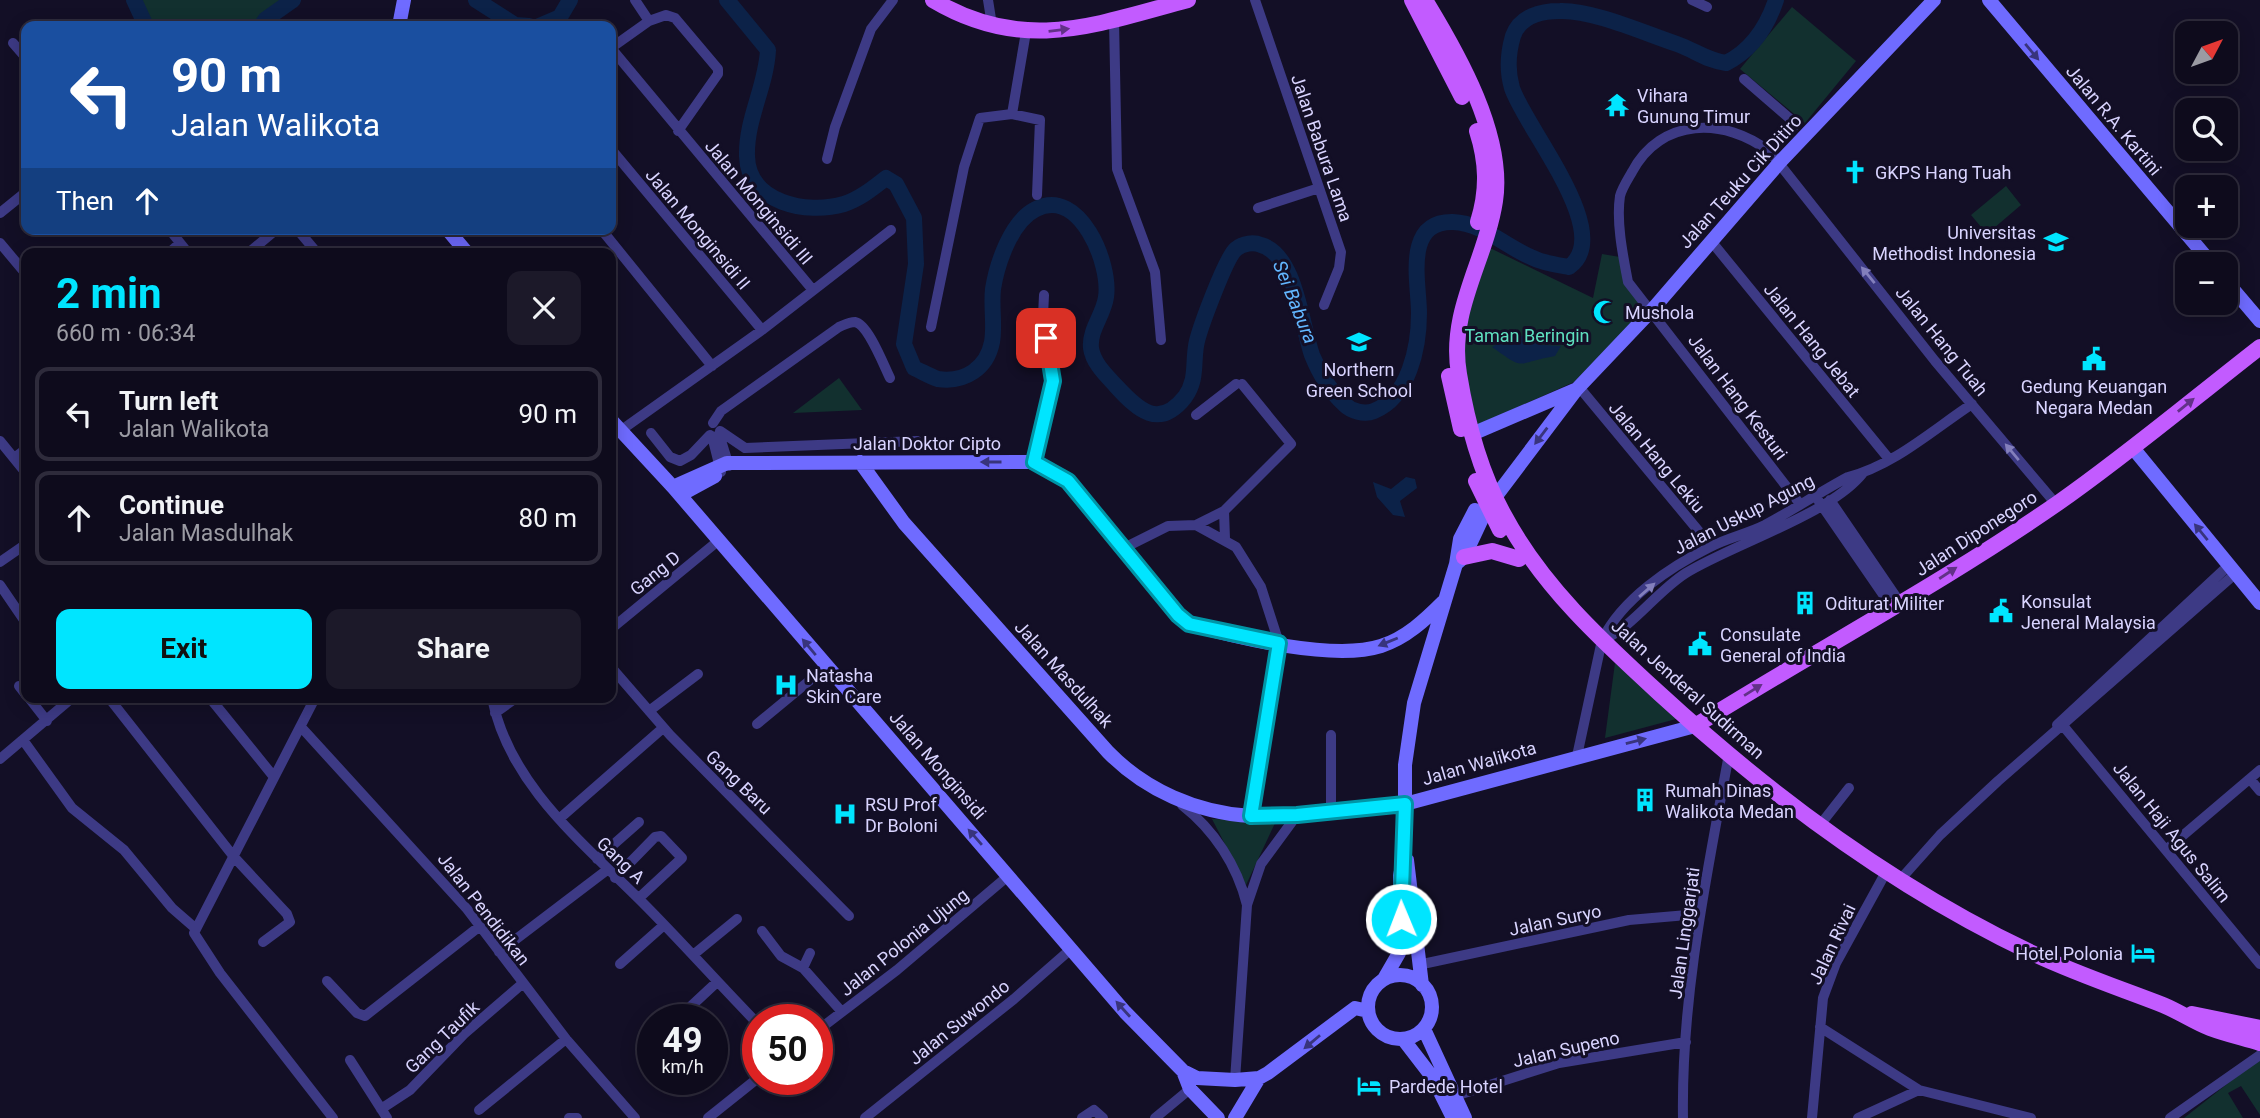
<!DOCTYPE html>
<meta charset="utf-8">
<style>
:root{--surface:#0e0b1c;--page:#1c1929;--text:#f1f3f6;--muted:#9b9ba3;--line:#2e2b3b;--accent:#00e5ff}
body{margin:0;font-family:Roboto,sans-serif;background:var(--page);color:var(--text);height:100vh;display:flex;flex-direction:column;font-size:26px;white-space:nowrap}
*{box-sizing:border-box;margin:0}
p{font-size:23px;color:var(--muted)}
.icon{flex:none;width:38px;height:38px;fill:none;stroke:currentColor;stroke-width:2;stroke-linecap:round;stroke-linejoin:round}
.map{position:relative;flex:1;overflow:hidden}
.sheet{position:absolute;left:21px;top:248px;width:595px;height:455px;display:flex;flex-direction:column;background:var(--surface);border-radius:14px;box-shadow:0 4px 18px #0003,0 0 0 2px var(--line)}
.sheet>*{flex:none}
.banner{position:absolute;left:21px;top:21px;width:595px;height:214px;border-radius:14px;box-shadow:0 4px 18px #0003,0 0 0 2px var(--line);background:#1a4fa0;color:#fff;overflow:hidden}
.needle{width:46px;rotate:49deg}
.buttons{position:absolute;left:2175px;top:21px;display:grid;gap:14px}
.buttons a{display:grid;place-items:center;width:63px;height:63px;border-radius:14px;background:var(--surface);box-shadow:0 4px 18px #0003,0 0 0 2px var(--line);font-size:35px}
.speed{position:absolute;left:637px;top:1004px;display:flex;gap:14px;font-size:35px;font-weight:700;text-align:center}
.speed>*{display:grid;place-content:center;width:91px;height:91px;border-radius:50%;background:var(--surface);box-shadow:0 4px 18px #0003,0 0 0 2px var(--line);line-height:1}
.speed small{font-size:18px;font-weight:400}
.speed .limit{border:10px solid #d22;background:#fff;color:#111}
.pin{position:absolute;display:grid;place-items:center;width:60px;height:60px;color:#fff;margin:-30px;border-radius:14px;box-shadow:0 4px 10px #0006}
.me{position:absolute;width:77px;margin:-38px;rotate:359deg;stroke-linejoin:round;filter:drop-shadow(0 0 5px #0008)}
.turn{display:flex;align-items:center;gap:24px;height:147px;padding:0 35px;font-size:32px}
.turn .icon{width:91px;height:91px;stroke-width:2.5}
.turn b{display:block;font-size:49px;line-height:60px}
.then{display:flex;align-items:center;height:66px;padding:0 35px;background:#0003;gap:14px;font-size:26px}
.round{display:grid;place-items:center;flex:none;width:74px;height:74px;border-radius:14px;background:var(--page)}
.headline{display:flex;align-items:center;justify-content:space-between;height:119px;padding:0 35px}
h1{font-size:42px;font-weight:700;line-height:52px;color:var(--accent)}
.cta{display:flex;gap:14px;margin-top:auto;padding:14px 35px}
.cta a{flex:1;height:80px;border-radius:14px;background:var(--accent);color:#111;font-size:28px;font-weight:700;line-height:80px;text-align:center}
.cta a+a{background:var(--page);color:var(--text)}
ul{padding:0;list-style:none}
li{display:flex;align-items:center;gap:21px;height:94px;margin:0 14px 10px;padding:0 21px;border:4px solid var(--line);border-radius:14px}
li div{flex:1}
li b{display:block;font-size:26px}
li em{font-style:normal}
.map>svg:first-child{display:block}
</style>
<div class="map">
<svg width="2260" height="1118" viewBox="0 0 2260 1118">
<rect width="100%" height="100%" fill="#130f26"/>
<path fill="#12302f" d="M 134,0 L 293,0 L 266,19 L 261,26 L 146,26 Z
M 1792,7 L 1856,61 L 1805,123 L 1740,69 Z
M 2006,186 L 2021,205 L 1987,234 L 1971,215 Z
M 1490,248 L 1593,298 L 1602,254 L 1620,257 L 1645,309 L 1574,382 L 1477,425 L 1463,362 L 1465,319 Z
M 839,378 L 862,410 L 793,413 Z
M 1615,663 L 1680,718 L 1605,738 Z
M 1212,819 L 1276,821 L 1246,885 Z
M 2260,1058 L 2260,1115 L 2241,1086 L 2228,1093 L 2243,1118 L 2184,1118 Z"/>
<path fill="#0c2248" d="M 1522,336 L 1542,345 L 1561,346 L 1555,356 C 1514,363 1527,372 1492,347 L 1507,338 Z
M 1406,477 L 1415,479 L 1417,488 L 1400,501 L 1405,517 L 1393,515 L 1377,497 L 1373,482 L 1391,489 Z"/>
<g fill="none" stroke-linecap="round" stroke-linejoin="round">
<path stroke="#0c2248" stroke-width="16" d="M 134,0 L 146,26
M 476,0 L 515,25 L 529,26
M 727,0 L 768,50 C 766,87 746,119 747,156 C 748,203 807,215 844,204 C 860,199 873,188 886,178 L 896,184 L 914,218 L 916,264 L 904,344 L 914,368 C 921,371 931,377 938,379 C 965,383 987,368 992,342 C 995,325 991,307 993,289 C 997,264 1011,221 1036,209 C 1080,187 1111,264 1106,297 C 1104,314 1089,330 1091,348 C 1093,363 1106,375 1116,386 C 1138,410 1159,430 1185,397 C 1197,380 1193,365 1196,346 C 1198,332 1226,257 1236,249 C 1243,243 1254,242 1261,245 C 1296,255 1301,324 1312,355 C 1320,375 1329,390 1344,404 C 1351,411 1364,415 1374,411 C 1409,397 1419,347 1419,313 C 1419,283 1403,221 1453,222 C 1482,223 1505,246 1531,257 C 1542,263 1557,265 1569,267 C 1616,234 1525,128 1512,88 C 1507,71 1508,53 1513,36 C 1520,16 1541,11 1560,11 C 1593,10 1644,33 1677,44 C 1694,50 1708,61 1726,63 C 1752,50 1767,27 1776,0
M 261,26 L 266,19 L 293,0
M 539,26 L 560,17 L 570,0"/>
<path stroke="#3d3a85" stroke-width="10" d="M 635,0 L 649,21
M 988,0 L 992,25
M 1255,0 L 1341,252 L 1339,268 L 1324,305
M 1692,0 L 1707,7
M 1114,20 L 1117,169 L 1155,272 L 1161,340
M 13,43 L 26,58
M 611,48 L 812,289
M 611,48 L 649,21 L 666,15 L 675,18 L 718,69 L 718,74 L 678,131
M 1744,79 L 1796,124 L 1770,152
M 1012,114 L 1026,32
M 611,149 L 762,330
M 827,159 L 835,127 L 871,29 L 893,0
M 1258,208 L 1319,188
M 0,213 L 26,192
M 169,229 L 189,254
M 297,229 L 318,254
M 601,229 L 712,366
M 1711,241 L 1889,459
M 0,243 L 26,274
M 168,254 L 180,243
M 247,254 L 277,229
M 931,327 L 964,167 L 980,118 L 1012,114 L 1040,120 L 1037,195
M 1579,387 L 1711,546
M 1196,415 L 1236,384
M 713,423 L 721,411 L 839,327 C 844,325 849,322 855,322 C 868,324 884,366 890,378
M 620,431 L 762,330 L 891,230
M 720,431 L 745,448 L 917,441
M 651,433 L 670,457 L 680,461 L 691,455 L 710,435
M 719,434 L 729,466
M 712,436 L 721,472
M 0,441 L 26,473
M 14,458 L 26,449
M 1034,462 L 1053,381 L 1043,316 L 1044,295
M 1818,500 L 1893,609
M 1830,500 L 1901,604
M 1800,504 L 1628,282 C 1623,256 1616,222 1620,196 C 1622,188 1628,179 1632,172 C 1661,117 1725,117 1770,152 L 1935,361 L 2056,504
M 1224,511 L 1225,539
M 1196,525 L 1224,511 L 1291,444 L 1242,384
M 1124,548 L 1168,526 L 1196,525 L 1236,547 L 1261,587 L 1279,643 L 1251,816
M 0,562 L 26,544
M 0,585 L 26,623
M 611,629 L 718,541
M 1603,640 C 1634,626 1656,592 1686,573 C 1733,544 1831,514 1863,473
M 611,667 L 670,735 L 849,916
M 19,686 L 26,695
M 29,698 L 47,721
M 109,698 L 234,857 L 287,914 L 290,922 L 263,942
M 210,698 L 274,777
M 315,698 L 194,933 L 220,973 L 333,1118
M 492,698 C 509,784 582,842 641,901 C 681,941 718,983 758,1024
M 649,711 L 698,674
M 495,713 L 516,698
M 2060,722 L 2260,964
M 757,724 L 826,667
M 2057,725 L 2228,566
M 301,727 L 467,909 L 566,1039 L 635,1118
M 1331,735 L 1331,812
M 23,740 L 72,808 L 124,850 L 172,908 L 195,928
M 1577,756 L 1602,640 C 1622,599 1670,567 1710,547 C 1727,538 1747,534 1765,525 C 1793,510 1820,492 1848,477 C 1893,466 1934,429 1972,404
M 0,759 L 72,698
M 2250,779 L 2260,791
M 1182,805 C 1214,830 1237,865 1247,905
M 559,819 L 663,728
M 1820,825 L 1849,788
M 2167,849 L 2260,770
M 597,859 L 639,822
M 615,878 L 655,837 L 661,836 L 682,858 L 639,898
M 1899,881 L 1940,835 L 1998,781 L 2235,574
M 762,931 L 781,956 L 803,968 L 842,1012
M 499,952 L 607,870
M 693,955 L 737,919
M 620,964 L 664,925
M 1418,965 L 1629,920 L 1699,914
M 803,968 L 810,953
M 327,981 L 357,1013 L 365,1016 L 480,926
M 688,1009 L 717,982
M 1820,1027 L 1919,1090 L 2031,1118
M 817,1031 L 897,970 L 1008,876
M 350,1060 L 387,1118
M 1235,1080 L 1247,905 L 1261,864 L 1297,815
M 1455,1096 L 1559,1063 L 1686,1042
M 381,1109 L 410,1090 L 464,1034 L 522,984
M 479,1110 L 566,1039
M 569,1118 L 577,1118
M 708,1118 L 758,1078
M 865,1118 L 1014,999 L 1071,949
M 1082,1118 L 1094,1110 L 1103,1118
M 1155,1118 L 1190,1089
M 1683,1118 C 1681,996 1707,874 1729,754
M 1812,1118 L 1823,998 L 1836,963 L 1886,872
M 1858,1118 L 1919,1090
M 2170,1118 L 2260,1055"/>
<path stroke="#6f6bff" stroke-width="14" d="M 1989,0 L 2212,264
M 399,26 L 404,0
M 447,229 L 468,254
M 2226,281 L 2260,321
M 611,420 L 673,487 L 1125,1012 L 1183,1071 L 1197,1078 L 1235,1080 L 1259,1078 L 1268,1073 L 1355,1008 L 1368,1011
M 1472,434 L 1575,390
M 2133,448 L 2260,603
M 860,462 L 904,523 L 1108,752 C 1145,790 1197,813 1251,816 L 1297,815 L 1405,804 L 1695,726
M 673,487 L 727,463 L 1034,462 L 1067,481 L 1178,615 L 1189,624 C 1238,638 1334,661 1381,646 C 1406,638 1425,620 1443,602
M 680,495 L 715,476
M 1456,564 L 1464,557 L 1487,508 L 1576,390 L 1652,310 L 1780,162 L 1934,0
M 1407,860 L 1422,985
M1368 1007a32 32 0 1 1 64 0a32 32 0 1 1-64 0Z
M 1384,979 L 1399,953 L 1401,940 L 1400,876 L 1405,852 L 1405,765 L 1414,703 L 1456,564 L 1460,539 L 1475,510
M 1424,1029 L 1465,1118
M 1403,1039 L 1433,1078 L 1453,1118
M 1183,1071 L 1190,1089 L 1218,1118
M 1235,1118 L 1259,1078"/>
<path stroke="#c25bff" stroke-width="16" d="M 933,0 C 1024,54 1094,25 1188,0
M 1412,0 L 1462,97
M 1425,0 C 1458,54 1505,136 1495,201 C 1486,260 1448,311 1459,374 C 1467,423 1480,472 1504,515 C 1542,586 1601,640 1660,694 C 1771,796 1895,888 2032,953 C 2074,973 2119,988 2163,1005 C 2180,1012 2194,1022 2210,1028 C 2226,1034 2244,1038 2260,1043
M 1477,131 C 1487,162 1488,190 1478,222
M 1449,376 L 1461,429
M 1476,481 L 1500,530
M 1464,557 L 1492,551 L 1519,559
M 1695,726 C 1815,651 1941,584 2058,503 C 2128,454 2193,399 2260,347
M 2192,1014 L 2260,1028"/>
</g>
<defs><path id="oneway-solid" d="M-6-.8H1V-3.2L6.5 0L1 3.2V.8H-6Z" transform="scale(1.75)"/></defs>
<g fill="#623188">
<use href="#oneway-solid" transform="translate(1059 30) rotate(-7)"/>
<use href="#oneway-solid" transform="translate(2186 405) rotate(-39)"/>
<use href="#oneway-solid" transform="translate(1948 573) rotate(-33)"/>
<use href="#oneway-solid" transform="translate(1753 690) rotate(-32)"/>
</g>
<g fill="#38347d">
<use href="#oneway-solid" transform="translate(2032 52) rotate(50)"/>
<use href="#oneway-solid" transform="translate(1541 436) rotate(127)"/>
<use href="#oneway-solid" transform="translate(991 462) rotate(-180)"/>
<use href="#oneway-solid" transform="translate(2201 532) rotate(-129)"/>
<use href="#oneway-solid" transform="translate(1388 642) rotate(158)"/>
<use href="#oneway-solid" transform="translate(809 647) rotate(-130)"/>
<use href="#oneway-solid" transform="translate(1636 741) rotate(-14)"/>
<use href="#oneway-solid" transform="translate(975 837) rotate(-131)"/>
<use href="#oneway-solid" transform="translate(1123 1009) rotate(-132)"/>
<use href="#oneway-solid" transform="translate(1312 1042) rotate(140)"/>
</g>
<g fill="#837fbc">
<use href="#oneway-solid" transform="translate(1868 275) rotate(-129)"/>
<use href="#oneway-solid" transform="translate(2012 452) rotate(-130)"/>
<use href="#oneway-solid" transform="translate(1647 590) rotate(-41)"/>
</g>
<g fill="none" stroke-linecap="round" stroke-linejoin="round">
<g stroke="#0095a6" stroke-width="18">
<path id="route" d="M 1046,338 L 1053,381 L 1034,462 L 1068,481 L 1178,615 L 1189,624 L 1279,643 L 1251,816 L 1297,815 L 1405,804 L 1401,919"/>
</g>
<use href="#route" stroke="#00e5ff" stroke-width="12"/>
</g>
<defs>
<g id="temple-bare" transform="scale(1.89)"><path d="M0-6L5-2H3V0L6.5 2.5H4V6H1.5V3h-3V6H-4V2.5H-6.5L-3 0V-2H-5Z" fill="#00e5ff" stroke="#130f26" stroke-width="2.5" paint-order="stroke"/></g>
<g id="church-bare" transform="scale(1.89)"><path d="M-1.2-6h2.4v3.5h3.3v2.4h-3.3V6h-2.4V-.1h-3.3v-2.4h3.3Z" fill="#00e5ff" stroke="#130f26" stroke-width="2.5" paint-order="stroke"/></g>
<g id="university-bare" transform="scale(1.89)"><path d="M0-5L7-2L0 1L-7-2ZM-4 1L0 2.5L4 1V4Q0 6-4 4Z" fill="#00e5ff" stroke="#130f26" stroke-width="2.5" paint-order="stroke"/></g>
<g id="mosque-bare" transform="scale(1.89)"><path d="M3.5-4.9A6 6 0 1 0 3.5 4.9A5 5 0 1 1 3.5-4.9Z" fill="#00e5ff" stroke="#130f26" stroke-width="2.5" paint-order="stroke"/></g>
<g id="school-bare" transform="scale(1.89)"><path d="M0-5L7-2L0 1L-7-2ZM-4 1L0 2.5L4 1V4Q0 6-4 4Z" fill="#00e5ff" stroke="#130f26" stroke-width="2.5" paint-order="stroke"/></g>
<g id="civic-bare" transform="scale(1.89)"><path d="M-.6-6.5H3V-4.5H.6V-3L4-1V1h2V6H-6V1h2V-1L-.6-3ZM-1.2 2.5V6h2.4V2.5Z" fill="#00e5ff" stroke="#130f26" stroke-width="2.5" paint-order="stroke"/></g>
<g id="building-bare" transform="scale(1.89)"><path d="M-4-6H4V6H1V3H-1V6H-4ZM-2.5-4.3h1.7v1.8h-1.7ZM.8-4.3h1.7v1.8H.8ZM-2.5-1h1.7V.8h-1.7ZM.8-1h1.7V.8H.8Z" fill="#00e5ff" stroke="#130f26" stroke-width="2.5" paint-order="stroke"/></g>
<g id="hospital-bare" transform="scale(1.89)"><path d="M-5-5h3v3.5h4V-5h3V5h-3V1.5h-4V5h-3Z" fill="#00e5ff" stroke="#130f26" stroke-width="2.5" paint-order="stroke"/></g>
<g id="hotel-bare" transform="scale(1.89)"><path d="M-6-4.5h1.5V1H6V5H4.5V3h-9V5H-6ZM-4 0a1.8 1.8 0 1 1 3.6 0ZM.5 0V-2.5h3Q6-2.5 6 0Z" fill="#00e5ff" stroke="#130f26" stroke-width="2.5" paint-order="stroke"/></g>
</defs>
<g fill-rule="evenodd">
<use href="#temple-bare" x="1617" y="105"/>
<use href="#church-bare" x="1855" y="172"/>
<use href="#university-bare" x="2056" y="242"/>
<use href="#mosque-bare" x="1605" y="312"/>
<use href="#school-bare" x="1359" y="342"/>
<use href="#civic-bare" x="2094" y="359"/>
<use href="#building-bare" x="1805" y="603"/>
<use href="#civic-bare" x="2001" y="611"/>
<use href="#civic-bare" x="1700" y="644"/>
<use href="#hospital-bare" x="786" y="685"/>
<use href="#building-bare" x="1645" y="800"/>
<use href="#hospital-bare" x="845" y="814"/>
<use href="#hotel-bare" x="2143" y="953"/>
<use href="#hotel-bare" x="1369" y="1086"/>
</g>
<g text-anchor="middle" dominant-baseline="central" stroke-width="6" stroke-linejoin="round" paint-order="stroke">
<g font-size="18" fill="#d9d4ff" stroke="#130f26" text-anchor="start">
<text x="1637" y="95">Vihara<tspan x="1637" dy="21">Gunung Timur</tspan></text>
<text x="1875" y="172">GKPS Hang Tuah</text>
<text x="2036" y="232" text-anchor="end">Universitas<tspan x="2036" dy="21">Methodist Indonesia</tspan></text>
<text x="1625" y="312">Mushola</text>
<text x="1359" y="369" text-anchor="middle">Northern<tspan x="1359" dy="21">Green School</tspan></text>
<text x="2094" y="386" text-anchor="middle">Gedung Keuangan<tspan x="2094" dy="21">Negara Medan</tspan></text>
<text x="2021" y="601">Konsulat<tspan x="2021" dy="21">Jeneral Malaysia</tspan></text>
<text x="1825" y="603">Oditurat Militer</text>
<text x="1720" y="634">Consulate<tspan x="1720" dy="21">General of India</tspan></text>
<text x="806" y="675">Natasha<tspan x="806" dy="21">Skin Care</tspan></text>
<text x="1665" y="790">Rumah Dinas<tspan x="1665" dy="21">Walikota Medan</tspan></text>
<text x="865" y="804">RSU Prof<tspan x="865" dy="21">Dr Boloni</tspan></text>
<text x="2123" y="953" text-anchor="end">Hotel Polonia</text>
<text x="1389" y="1086">Pardede Hotel</text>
</g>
<g font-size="18" fill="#d9d4ff" stroke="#130f26">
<text transform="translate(2114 120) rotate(50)">Jalan R.A. Kartini</text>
<text transform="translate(1322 148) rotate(71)">Jalan Babura Lama</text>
<text transform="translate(1740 181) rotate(-48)">Jalan Teuku Cik Ditiro</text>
<text transform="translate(759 202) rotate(50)">Jalan Monginsidi III</text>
<text transform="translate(698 229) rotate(50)">Jalan Monginsidi II</text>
<text transform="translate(1812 340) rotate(51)">Jalan Hang Jebat</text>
<text transform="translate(1942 341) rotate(51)">Jalan Hang Tuah</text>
<text transform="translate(1738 397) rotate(53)">Jalan Hang Kesturi</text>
<text x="927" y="443">Jalan Doktor Cipto</text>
<text transform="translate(1657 457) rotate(50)">Jalan Hang Lekiu</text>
<text transform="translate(1744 514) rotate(-27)">Jalan Uskup Agung</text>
<text transform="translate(1976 533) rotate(-33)">Jalan Diponegoro</text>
<text transform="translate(655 573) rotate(-39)">Gang D</text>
<text transform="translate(1064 674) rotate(48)">Jalan Masdulhak</text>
<text transform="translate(1688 689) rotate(42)">Jalan Jenderal Sudirman</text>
<text transform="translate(1479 763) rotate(-16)">Jalan Walikota</text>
<text transform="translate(938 765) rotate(49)">Jalan Monginsidi</text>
<text transform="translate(739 782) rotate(44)">Gang Baru</text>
<text transform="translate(2172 832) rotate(51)">Jalan Haji Agus Salim</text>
<text transform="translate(621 860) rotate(44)">Gang A</text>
<text transform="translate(484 909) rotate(52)">Jalan Pendidikan</text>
<text transform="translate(1555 920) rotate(-12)">Jalan Suryo</text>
<text transform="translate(1684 933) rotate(-82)">Jalan Linggarjati</text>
<text transform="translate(904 942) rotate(-39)">Jalan Polonia Ujung</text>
<text transform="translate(1832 944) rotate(-65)">Jalan Rivai</text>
<text transform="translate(959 1022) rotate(-39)">Jalan Suwondo</text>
<text transform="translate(442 1037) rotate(-44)">Gang Taufik</text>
<text transform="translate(1566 1049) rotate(-13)">Jalan Supeno</text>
</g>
<g font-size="18" fill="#5fe0c0" stroke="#130f26">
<text x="1527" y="335">Taman Beringin</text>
</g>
<g font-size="19" font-style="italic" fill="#62b6ff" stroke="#130f26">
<text transform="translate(1295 302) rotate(68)">Sei Babura</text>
</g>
</g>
</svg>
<div class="buttons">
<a><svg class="needle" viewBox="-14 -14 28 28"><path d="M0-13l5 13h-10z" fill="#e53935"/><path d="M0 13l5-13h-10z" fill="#9b9ba3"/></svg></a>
<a><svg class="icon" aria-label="search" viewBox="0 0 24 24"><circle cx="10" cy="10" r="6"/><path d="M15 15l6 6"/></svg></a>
<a>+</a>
<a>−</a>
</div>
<div class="speed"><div>49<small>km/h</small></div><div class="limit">50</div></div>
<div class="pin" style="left:1046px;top:338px;background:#d93025"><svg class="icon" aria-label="arrive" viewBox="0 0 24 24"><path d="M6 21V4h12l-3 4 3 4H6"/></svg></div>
<svg class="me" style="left:1401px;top:919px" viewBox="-20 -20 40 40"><circle r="17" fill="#00e5ff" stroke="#fff" stroke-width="3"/><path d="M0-11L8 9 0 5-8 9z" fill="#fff"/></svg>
<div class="banner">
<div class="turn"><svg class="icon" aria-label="left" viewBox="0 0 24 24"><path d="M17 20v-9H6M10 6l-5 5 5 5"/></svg><div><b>90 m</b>Jalan Walikota</div></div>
<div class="then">Then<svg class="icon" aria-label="ahead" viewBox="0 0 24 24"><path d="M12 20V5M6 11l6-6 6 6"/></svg></div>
</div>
<section class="sheet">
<div class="headline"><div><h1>2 min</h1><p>660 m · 06:34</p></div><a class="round"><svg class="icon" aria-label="close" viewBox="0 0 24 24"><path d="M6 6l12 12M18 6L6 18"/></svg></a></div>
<ul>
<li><svg class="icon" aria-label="left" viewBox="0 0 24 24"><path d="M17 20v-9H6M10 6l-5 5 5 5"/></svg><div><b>Turn left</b><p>Jalan Walikota</p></div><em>90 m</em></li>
<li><svg class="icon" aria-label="ahead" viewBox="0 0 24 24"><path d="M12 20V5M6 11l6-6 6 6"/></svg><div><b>Continue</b><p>Jalan Masdulhak</p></div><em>80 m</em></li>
</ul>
<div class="cta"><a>Exit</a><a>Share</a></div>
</section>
</div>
